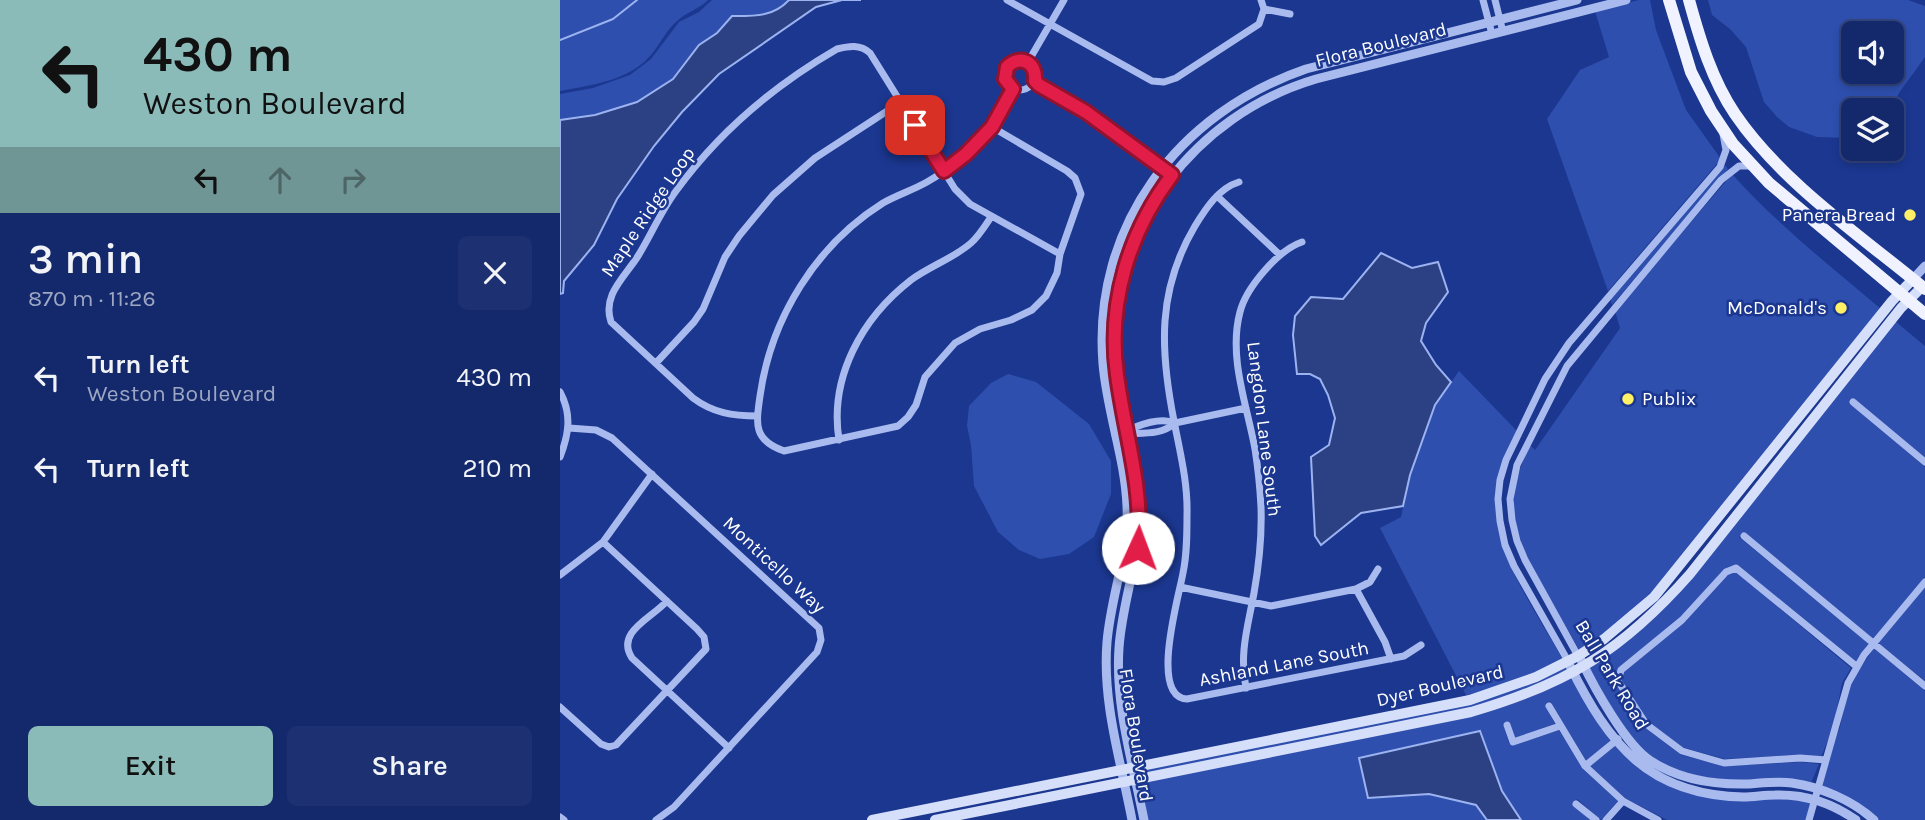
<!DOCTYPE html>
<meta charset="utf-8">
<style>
:root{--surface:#14296c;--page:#1d3172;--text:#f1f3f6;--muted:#9da6c2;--line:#33457f;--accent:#8bbbb9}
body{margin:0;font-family:Karla,sans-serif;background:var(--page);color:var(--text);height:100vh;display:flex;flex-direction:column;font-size:26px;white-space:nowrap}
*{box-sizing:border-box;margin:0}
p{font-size:23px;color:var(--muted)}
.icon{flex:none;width:38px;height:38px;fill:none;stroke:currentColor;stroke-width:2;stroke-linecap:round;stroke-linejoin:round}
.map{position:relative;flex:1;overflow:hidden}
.details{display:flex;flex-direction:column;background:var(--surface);width:560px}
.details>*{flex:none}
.top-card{background:#8bbbb9;color:#111;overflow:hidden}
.buttons{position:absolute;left:1281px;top:21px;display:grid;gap:14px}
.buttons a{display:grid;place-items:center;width:63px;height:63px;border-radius:10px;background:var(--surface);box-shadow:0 4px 10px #0003,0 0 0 2px var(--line);font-size:35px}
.pin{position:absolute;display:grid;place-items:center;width:60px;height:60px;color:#fff;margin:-30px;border-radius:14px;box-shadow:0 4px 10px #0006}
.me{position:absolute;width:77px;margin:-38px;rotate:2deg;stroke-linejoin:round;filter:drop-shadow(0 0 5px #0008)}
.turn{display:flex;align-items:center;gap:24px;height:147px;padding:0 28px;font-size:32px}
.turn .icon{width:91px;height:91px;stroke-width:2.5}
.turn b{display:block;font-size:49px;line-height:60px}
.lanes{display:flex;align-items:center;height:66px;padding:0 28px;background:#0003;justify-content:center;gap:35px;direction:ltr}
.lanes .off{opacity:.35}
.round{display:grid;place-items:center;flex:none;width:74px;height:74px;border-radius:10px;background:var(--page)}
.headline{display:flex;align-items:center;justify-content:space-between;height:119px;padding:0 28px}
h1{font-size:42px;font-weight:600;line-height:52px}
.primary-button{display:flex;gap:14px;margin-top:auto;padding:14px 28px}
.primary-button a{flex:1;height:80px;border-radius:10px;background:var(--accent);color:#111;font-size:28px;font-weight:600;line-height:80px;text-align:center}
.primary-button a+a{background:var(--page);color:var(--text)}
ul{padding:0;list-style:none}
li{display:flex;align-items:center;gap:21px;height:91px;padding:0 28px}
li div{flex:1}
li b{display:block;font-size:26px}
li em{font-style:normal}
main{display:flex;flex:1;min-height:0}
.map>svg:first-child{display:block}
</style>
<main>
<section class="details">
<div class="top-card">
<div class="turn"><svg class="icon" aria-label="left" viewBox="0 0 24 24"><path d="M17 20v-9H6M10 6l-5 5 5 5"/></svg><div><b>430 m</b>Weston Boulevard</div></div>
<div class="lanes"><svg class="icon" aria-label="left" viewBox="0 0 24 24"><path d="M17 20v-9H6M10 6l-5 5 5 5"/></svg><svg class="icon off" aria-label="ahead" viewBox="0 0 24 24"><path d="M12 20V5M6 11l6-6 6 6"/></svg><svg class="icon off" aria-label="right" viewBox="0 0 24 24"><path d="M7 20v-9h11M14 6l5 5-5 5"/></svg></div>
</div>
<div class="headline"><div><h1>3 min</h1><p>870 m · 11:26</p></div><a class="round"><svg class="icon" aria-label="close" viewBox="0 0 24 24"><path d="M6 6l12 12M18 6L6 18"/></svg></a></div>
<ul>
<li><svg class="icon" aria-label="left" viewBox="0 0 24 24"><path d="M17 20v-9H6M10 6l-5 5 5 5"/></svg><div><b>Turn left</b><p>Weston Boulevard</p></div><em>430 m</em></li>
<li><svg class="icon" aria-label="left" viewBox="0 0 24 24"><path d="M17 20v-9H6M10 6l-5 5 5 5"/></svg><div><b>Turn left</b></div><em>210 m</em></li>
</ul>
<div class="primary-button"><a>Exit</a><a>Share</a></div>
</section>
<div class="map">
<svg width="1365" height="820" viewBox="0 0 1365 820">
<rect width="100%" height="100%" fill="#1b3790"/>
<path fill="#2e4fae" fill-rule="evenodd" d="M 0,0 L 148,0 C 139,9 125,13 117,21 C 106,30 100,45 90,56 C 68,81 31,85 0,91 Z
M 152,0 L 229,0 C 213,17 195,16 172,16 L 157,33 L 139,45 L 113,79 L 77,102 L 35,115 L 0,120 L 0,94 L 33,88 L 70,75 L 91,59 L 119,22 L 139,12 Z
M 1079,0 L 1090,0 L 1096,30 L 1126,110 L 1161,159 L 1048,291 L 987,119 L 1020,70 L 1049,57 L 1035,11 Z
M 1148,0 L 1348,0 L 1365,6 L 1365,57 L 1339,93 L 1331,110 L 1293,110 L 1293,138 L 1257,137 L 1229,127 L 1217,117 L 1204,102 L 1186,47 L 1170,29 L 1152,15 ZM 1293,33 L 1332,33 L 1332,72 L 1293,72 Z
M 1165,165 L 1168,169 L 1052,305 L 1050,298 Z
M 1172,174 C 1217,224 1270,266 1321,309 L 1092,594 L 1070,614 L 1020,651 C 997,610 949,544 954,497 C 956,478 962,462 970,445 L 975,450 L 1060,328 L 1055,311 Z
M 1335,321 L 1365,346 L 1365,458 L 1293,398 L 1289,403 L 1365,467 L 1365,577 L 1313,639 L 1184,532 L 1179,537 L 1309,644 L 1295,663 L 1178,565 L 1164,570 L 1119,618 L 1060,668 L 1055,683 L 1083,726 L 1121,755 L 1164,766 L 1240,762 L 1259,764 L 1251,783 C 1186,781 1111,790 1067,732 C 1052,712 1042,688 1028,667 L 1083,627 Z
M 899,371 L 957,431 C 906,521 959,581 1003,660 L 975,674 L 907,697 L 820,528 L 841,517 L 850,475 L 875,405 Z
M 448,374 L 476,382 L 529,424 L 551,461 L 551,494 L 534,537 L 509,554 L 480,559 L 459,550 L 438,532 L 414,486 L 411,445 L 407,426 L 409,406 L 431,383 Z
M 1175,571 L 1291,668 L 1282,683 L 1274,726 L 1261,757 L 1241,755 L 1165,759 L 1124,748 L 1088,722 L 1062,680 L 1064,672 L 1168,575 Z
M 1365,587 L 1365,681 L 1318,643 Z
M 1314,648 L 1365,691 L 1365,820 L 1319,820 L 1311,812 L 1257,784 L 1280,727 L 1289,684 Z
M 1006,666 L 1009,671 L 981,685 L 910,709 L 579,775 L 578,770 L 911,703 Z
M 1012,677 L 1051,740 L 1026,761 L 990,701 L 985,705 L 995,724 L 955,738 L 949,722 L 943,724 L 949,743 L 953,745 L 999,730 L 1024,770 L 1058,801 L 1041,820 L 1017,799 L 1012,804 L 1030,820 L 961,820 L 942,791 L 920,731 L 799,759 L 808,797 L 869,794 L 917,805 L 927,820 L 588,820 L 581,782 L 911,716 Z
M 1056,745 C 1115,812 1173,792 1252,802 L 1246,820 L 1107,820 L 1065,798 L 1030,766 Z"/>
<path fill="#2c4084" stroke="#9cb3f0" stroke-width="2" d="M 229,0 L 301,0 L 282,0 L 256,7 L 159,74 L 122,112 L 94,146 L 57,199 L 34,245 L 4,281 L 3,293 L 0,294 L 0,120 L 35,115 L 77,102 L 113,79 L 139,45 L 157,33 L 172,16 C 195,16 213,17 229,0 Z
M 821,253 L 852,268 L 878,262 L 888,292 L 866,323 L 861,341 L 876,365 L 891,382 L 875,405 L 850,475 L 843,506 L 801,513 L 761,545 L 755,536 L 751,457 L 769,445 L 775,418 L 768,395 L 760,379 L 750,374 L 737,374 L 733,335 L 735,316 L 751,297 L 783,299 Z
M 920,731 L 942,791 L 961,820 L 927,820 L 916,805 L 869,794 L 808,798 L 799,758 Z"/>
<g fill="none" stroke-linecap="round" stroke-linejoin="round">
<path stroke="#9cb3f0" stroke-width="2" d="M 0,40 L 53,19 L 77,0"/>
<path stroke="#a9bbee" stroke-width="7" d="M 447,0 L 592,81 L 604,82 L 616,78 L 699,24 L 704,9 L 701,0
M 923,0 L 932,34
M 935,0 L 943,32
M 704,9 L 730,14
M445 75a15 15 0 1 1 30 0a15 15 0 1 1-30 0Z
M 468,62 L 504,0
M 475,81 L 526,112 L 600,167
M 432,127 C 412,148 392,168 367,182 C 353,190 337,195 323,203 C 256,245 211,318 200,396 C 196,424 193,440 224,451 L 338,426 L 348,417 L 356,405 L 365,377 L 395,343 L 420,329 L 451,320 L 472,310 L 486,296 L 497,273 L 500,254 L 521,194 L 515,178 L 507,171 L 432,127 L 453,89
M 679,182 C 659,188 646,208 635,226 C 597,290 600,350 614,421 C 620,452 628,483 627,515 C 627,535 627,554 623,573 C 619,596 589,697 627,699 L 844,656 L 861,645
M 657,196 L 720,255
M 96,363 L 134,322 L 143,309 L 165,257 L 179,236 L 213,195 L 255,158 L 341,102
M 0,392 C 12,414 9,434 0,457
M 1293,402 L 1365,462
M 197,416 C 173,416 153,413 133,398 L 51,322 C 42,295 64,278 78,256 C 91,235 101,211 116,191 C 158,133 215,85 277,49 C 289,46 300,44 310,53 L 395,189 L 410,204 L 500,254
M 9,428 L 36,430 L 52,438 L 259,628 L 261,640 L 257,652 L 114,807 L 96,820
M 567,432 C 578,424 602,417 615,423
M 555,435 C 574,431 599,438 615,423 L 686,408
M 279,440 C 269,377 302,318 351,280 C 370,266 394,258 411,243 C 419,236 425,226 431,217
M 1184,536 L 1365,686
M 0,575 L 43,542 L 92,474
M 620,587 L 711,606 L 796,589 L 810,582 L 818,569
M 796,589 L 825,642 L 831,659
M 107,601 C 92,618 55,632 72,658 L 169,748
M 1018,656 L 965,560 L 957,541 L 952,520 L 950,499 L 957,465 L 1007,366 L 1161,180 L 1179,166 L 1192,166
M 1008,661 L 954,566 L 945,545 L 940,521 L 938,499 L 940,480 L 946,460 L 985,379 L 1009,343 L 1160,167 L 1166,150 L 1163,134
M 686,688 C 679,653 688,626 694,593 C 699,565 702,536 701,507 C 700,488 698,468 695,449 C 687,405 668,357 680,312 C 686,288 718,250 742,242
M 989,706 L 1025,766 L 1063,801 L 1098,820
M 0,707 L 41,744 L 49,747 L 56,745 L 146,649 L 144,637 L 137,629 L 43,542
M 947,725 L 953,742 L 1000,726
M 1266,760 L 1240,758 L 1164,763 L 1122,751 L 1086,724 L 1058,681 L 1061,670 L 1122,620 L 1166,572 L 1176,568 L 1296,666
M 1025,766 L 1058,739
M 1016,804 L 1036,820
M 0,817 L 4,820
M 1046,820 L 1063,801
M 1249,820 L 1288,683 L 1304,655 L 1365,582"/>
<path stroke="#a9bbee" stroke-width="9" d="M 1353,279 L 1365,266
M 1021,660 C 1034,687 1066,746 1091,761 C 1120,780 1155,785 1189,784 C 1203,783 1218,781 1232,783 C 1261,787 1292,800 1314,820
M 1010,666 C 1049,744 1088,795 1183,797 C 1194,797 1204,795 1215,795 C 1244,794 1272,803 1296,820
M 572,820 C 561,762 542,702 547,642 C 551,595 569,553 567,506 C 565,458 547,412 543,364 C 532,226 618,113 746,69 L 1017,0
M 584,820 C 573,764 555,706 559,648 C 562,602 580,559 579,513 C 579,459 558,409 555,356 C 548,228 634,115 756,79 L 1066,0"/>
<path stroke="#d6dffa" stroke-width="10" d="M 312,820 L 910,700 L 976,677 L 1018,656 L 1044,639 L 1094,597 L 1332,301 L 1353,279
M 375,820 L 911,712 C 1008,684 1063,650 1130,574 L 1341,308 L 1362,287"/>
<path stroke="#f0f3ff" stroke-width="12" d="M 1109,0 L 1131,72 L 1151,111 L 1173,144 L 1209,183 L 1365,314
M 1129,0 C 1140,40 1152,80 1175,114 C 1222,183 1301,236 1365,289"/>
</g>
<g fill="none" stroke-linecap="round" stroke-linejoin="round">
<g stroke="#92132f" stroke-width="18">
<path id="route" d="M 355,125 L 384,171 L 406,154 L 432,127 L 453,89 L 445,79 L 447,67 C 460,54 477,62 475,81 L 479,85 L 526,112 L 612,175 C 569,232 547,303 557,375 C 565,436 583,485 578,548"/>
</g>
<use href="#route" stroke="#e11d48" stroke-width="12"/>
</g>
<g fill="#fff066" stroke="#1b3790" stroke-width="2.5">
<circle cx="1350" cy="215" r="7"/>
<circle cx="1281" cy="308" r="7"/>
<circle cx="1068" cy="399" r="7"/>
</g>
<g text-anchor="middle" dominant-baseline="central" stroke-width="5" stroke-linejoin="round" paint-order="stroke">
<g font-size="19" fill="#fff" stroke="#1b3790">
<text transform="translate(821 45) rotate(-14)">Flora Boulevard</text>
<text transform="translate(88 212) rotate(-56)">Maple Ridge Loop</text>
<text transform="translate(704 429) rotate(83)">Langdon Lane South</text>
<text transform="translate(214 565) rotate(43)">Monticello Way</text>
<text transform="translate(724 664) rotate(-11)">Ashland Lane South</text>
<text transform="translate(1052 675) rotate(59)">Ball Park Road</text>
<text transform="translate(880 686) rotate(-13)">Dyer Boulevard</text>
<text transform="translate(576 735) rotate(81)">Flora Boulevard</text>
</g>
<g font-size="19" fill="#fff" stroke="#1b3790" text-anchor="end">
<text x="1336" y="215">Panera Bread</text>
<text x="1267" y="308">McDonald's</text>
<text x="1082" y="399" text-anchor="start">Publix</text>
</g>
</g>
</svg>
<div class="buttons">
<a><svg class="icon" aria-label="sound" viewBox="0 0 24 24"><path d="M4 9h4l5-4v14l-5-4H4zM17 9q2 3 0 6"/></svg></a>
<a><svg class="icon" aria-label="layers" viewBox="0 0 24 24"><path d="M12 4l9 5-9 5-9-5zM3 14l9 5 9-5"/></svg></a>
</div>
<div class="pin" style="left:355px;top:125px;background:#d93025"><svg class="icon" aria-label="arrive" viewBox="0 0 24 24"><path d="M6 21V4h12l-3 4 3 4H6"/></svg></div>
<svg class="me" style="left:578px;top:548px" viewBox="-20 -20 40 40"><circle r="19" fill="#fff"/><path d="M0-13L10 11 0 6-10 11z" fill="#e11d48"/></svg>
</div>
</main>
